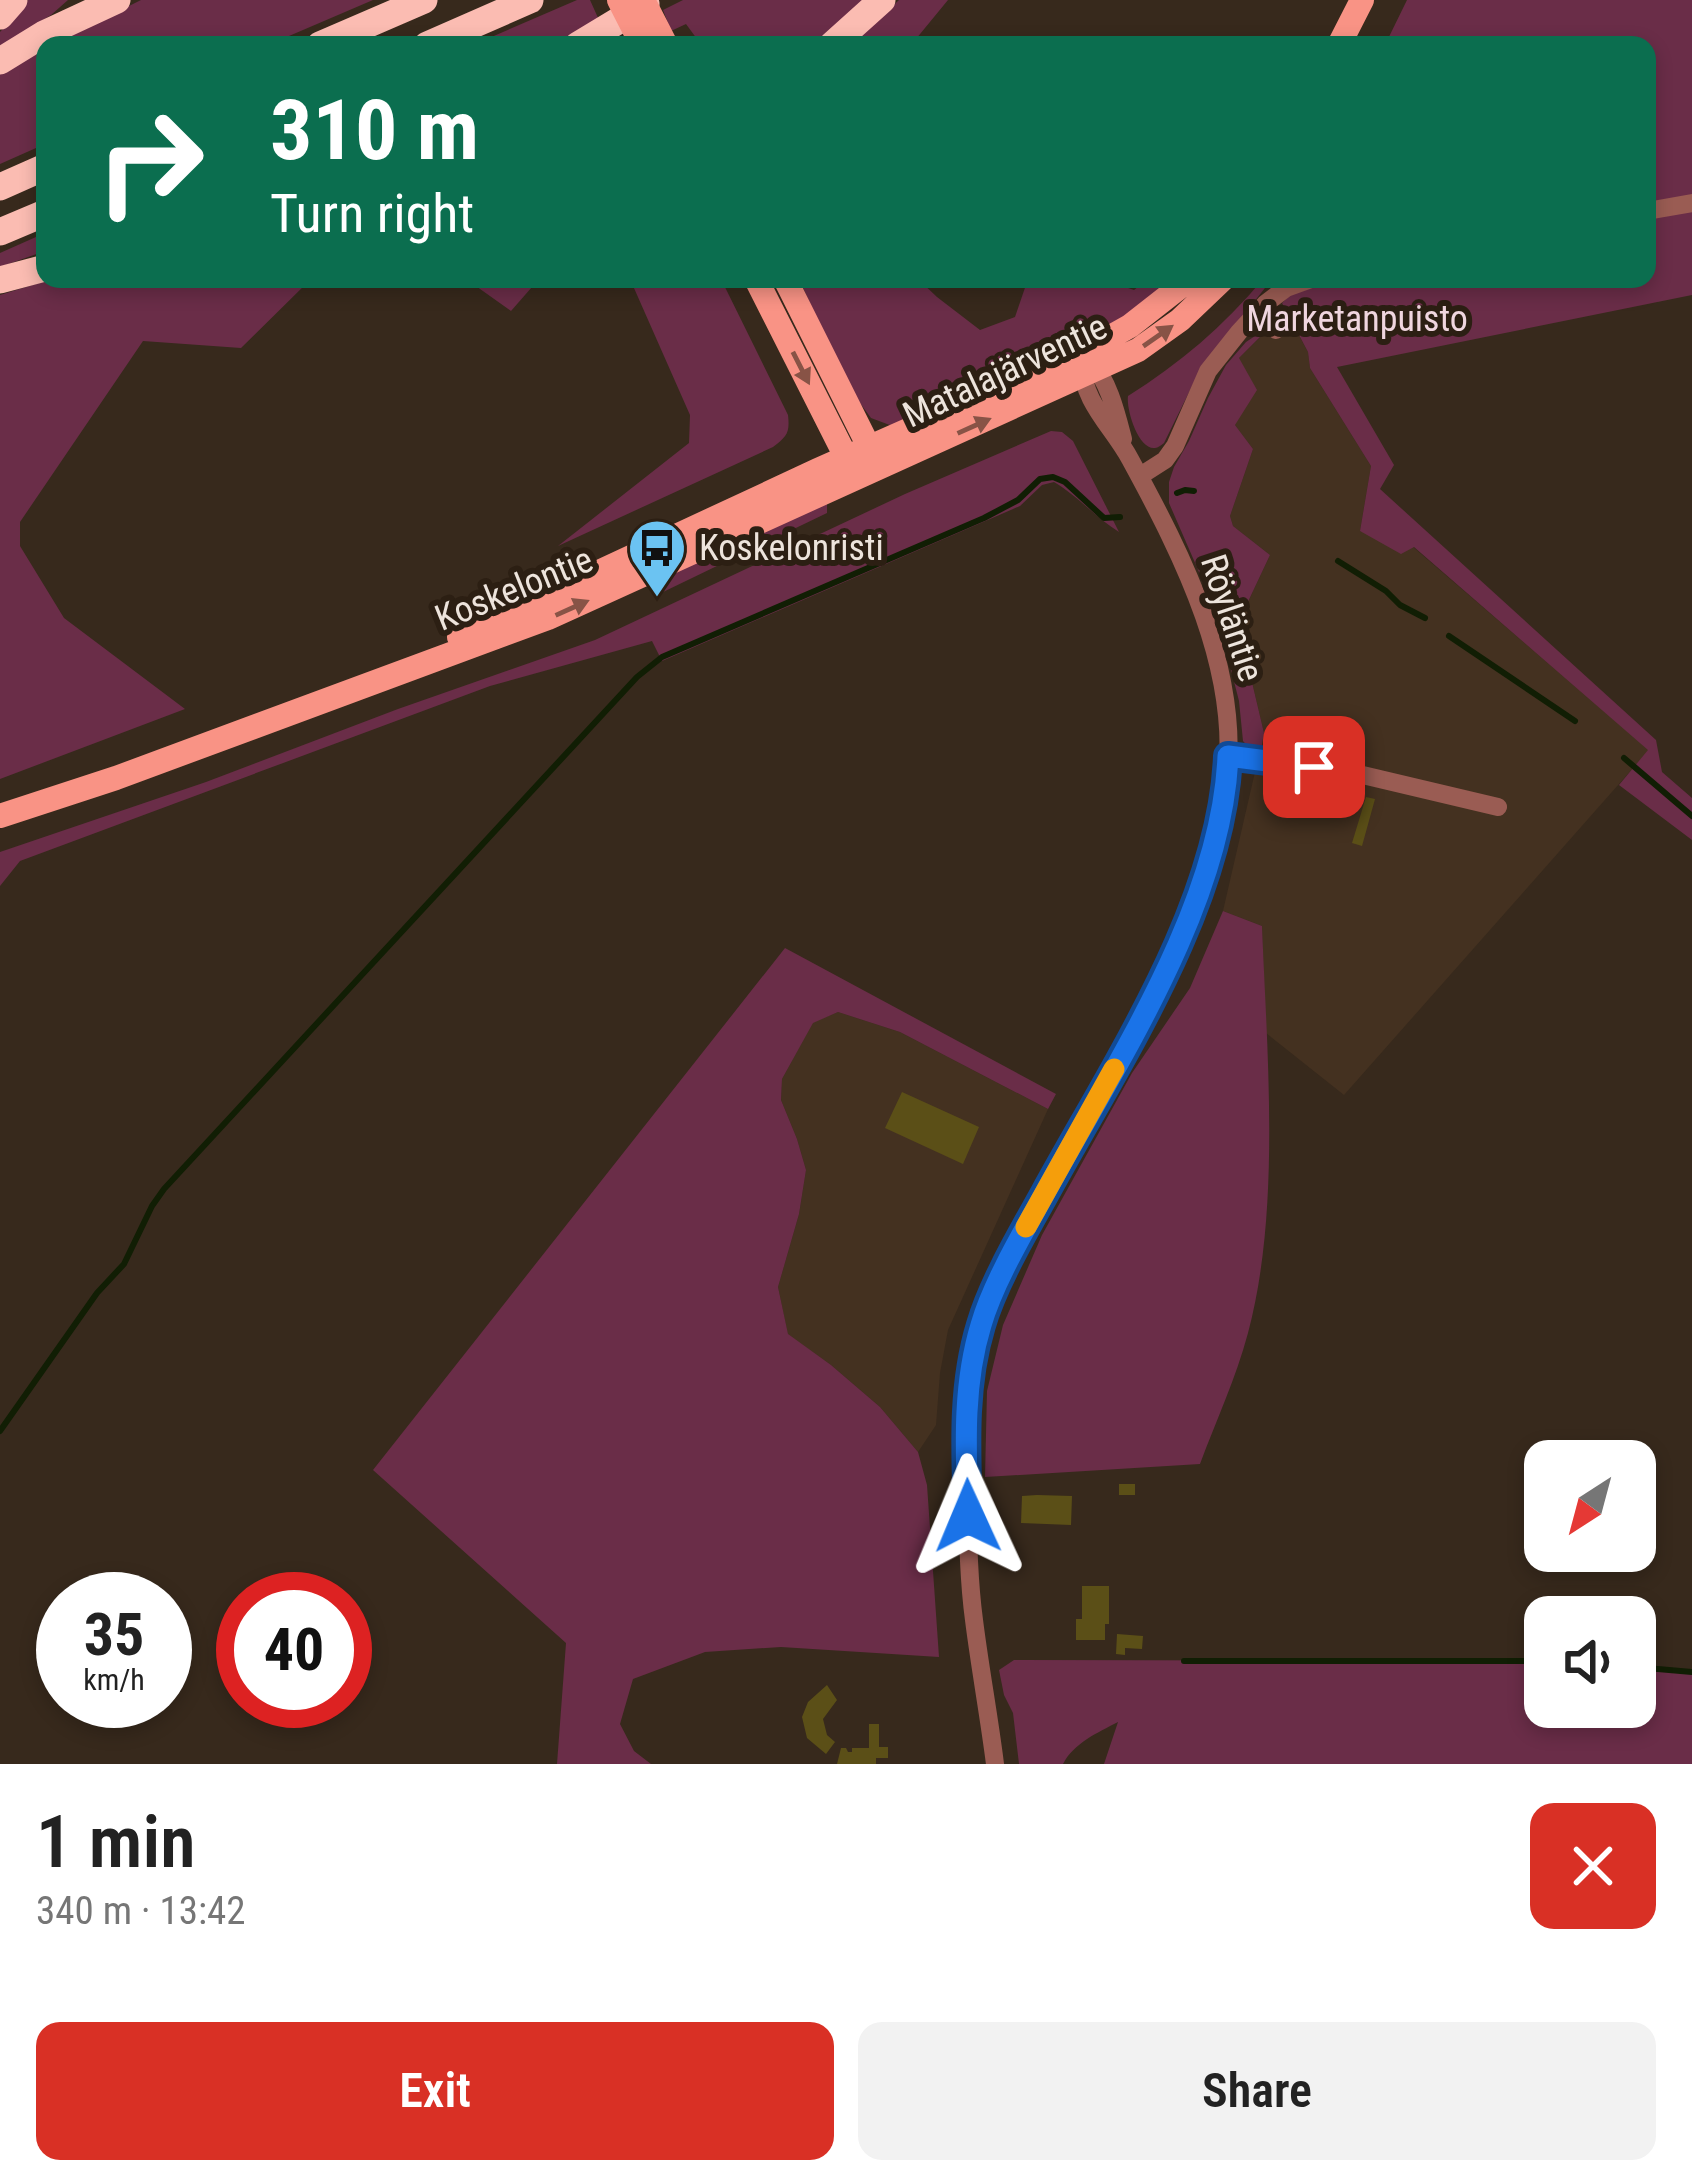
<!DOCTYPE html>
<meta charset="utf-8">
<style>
:root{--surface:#fff;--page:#f2f2f2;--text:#222;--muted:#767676;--accent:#d93025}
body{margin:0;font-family:"Roboto Condensed",sans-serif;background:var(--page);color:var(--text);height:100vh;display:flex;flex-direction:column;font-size:45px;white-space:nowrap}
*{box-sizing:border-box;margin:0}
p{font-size:39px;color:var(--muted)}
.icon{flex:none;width:66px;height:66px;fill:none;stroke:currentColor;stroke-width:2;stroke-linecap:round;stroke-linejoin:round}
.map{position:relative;height:1764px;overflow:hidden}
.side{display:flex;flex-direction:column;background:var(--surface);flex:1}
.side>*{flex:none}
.top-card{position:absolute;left:36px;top:36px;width:1620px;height:252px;border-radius:24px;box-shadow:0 6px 18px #0003;background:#0b6e4f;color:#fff;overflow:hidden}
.needle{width:78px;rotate:216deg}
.controls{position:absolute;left:1524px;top:1440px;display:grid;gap:24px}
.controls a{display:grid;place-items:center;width:132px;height:132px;border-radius:24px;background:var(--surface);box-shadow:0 6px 18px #0003;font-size:60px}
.speed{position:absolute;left:36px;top:1572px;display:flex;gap:24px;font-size:60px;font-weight:700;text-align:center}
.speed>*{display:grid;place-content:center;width:156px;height:156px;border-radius:50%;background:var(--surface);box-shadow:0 6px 18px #0003;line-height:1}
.speed small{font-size:30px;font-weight:400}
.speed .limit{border:18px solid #d22;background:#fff;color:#111}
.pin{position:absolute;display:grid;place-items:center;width:102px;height:102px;color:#fff;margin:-51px;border-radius:24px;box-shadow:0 6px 18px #0006}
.me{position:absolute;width:132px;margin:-66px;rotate:359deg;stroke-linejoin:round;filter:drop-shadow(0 0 9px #0008)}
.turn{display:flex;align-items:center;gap:42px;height:252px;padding:0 36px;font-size:54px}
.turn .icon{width:156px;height:156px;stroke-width:2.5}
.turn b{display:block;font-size:84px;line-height:102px}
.round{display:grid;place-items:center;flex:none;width:126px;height:126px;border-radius:24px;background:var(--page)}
.overview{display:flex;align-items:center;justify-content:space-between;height:204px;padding:0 36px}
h1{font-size:72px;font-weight:600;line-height:90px}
.cta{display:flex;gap:24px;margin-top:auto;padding:24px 36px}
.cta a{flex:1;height:138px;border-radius:24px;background:var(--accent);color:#fff;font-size:48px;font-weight:600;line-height:138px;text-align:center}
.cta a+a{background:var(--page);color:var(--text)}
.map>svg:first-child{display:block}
</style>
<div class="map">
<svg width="1692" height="1764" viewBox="0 0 1692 1764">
<rect width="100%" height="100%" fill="#37291c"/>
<path fill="#443120" d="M 1286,312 L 1308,352 L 1310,368 L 1371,466 L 1360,531 L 1413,547 L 1649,750 L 1344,1095 L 1266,1033 L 1262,926 L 1223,911 L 1264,733 L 1238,623 L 1270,555 L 1233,526 L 1230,516 L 1253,449 L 1235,425 L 1239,358 Z
M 838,1012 L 900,1032 L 1048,1109 L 948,1330 L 940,1373 L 936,1425 L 918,1452 L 880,1407 L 831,1365 L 788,1335 L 778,1287 L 799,1214 L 806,1170 L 797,1139 L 781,1100 L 782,1079 L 813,1022 Z"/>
<path fill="#6a2d48" d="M 28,0 L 68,0 L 51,15 L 0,47 L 0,32 Z
M 141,0 L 373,0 L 268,45 L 51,45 Z
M 577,0 L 590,0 L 599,20 L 560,45 L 473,45 Z
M 683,0 L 867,0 L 817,45 L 693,45 L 697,39 L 686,24 L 671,31 L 663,10 Z
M 899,0 L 948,0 L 911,45 L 851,45 Z
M 1407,0 L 1692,0 L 1692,295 L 1337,367 L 1394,465 L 1380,489 L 1656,740 L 1662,772 L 1692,798 L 1692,840 L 1619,785 L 1648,750 L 1414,547 L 1401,554 L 1360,531 L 1371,466 L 1310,368 L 1308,352 L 1282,303 L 1287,298 L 1285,279 L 1647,279 L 1647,45 L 1385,45 Z
M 45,48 L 45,144 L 0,164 L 0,74 Z
M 45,233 L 45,251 L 0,267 L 0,253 Z
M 52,279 L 311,279 L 241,348 L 143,341 L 20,522 L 20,546 L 64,618 L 185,709 L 0,779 L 0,295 Z
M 466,279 L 539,279 L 511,311 Z
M 630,279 L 721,279 L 788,415 C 790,433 787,436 773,447 L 558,546 L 689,443 L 690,415 Z
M 799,279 L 918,279 L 937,297 L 980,330 L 1015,317 L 1028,279 L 1102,279 L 1134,290 L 1148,279 L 1179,279 L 1087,342 L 895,427 L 871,418 L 848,387 Z
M 1263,279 L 1272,279 L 1199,372 L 1164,443 C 1161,445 1158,448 1155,448 C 1138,450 1126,409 1128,396 C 1179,364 1224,326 1263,279 Z
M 1255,336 L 1260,337 L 1239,358 L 1257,390 L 1235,425 L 1253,449 L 1230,516 L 1233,526 L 1270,555 L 1238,623 L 1264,733 L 1261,750 L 1250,749 L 1243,741 L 1239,701 L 1216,611 L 1169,503 L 1169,482 L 1174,467 L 1189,441 L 1208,398 L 1226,365 L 1246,342 Z
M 1051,431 L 1062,432 L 1073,441 L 1119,532 C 1096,518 1078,496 1054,482 L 1042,485 L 1020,506 L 662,661 L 652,641 L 490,686 L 20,861 L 0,886 L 0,852 L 206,782 L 398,709 L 595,640 L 905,494 Z
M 827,503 L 827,513 L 661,593 L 658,587 L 683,566 Z
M 1223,911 L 1262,926 C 1267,1054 1281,1209 1248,1333 C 1236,1378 1216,1421 1200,1464 L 985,1477 L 987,1391 L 1003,1325 L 1042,1235 L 1132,1073 L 1190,988 Z
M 785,948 L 1056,1094 L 1048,1109 L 900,1032 L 838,1012 L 813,1023 L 782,1079 L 781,1100 L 797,1139 L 806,1170 L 799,1214 L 778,1287 L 788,1334 L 831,1365 L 880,1407 L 918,1452 L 927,1485 L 939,1657 L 781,1647 L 705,1652 L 633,1679 L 620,1724 L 634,1751 L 651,1764 L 557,1764 L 566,1643 L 373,1470 Z
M 1014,1660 L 1545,1661 L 1545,1707 L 1635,1707 L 1635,1667 L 1692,1672 L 1692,1764 L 1104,1764 L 1118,1722 C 1097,1733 1074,1743 1063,1764 L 1019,1764 L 1013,1713 L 1004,1695 L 999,1670 Z"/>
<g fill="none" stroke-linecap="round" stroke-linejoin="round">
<path stroke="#111e04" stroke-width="6" d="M 1177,493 L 1185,490 L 1194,491
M 1338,561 L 1386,591 L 1400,605 L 1425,618
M 1449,636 L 1575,721
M 1624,758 L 1692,816
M 0,1431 L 97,1293 L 124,1264 L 152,1206 L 164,1189 L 637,677 L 662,657 L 984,518 L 1018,500 L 1040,479 L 1053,477 L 1065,482 L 1104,518 L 1120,517
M 1184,1661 L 1545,1661
M 1635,1667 L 1692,1672"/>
</g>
<path fill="#5b4f17" d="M 1366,797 L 1375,799 L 1362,846 L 1352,843 Z
M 902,1092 L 979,1127 L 963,1164 L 885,1128 Z
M 1119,1484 L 1135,1484 L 1135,1495 L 1119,1495 Z
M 1037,1495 L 1072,1496 L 1071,1525 L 1021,1523 L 1022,1496 Z
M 1082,1586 L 1109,1586 L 1109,1624 L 1105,1624 L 1105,1640 L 1076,1640 L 1076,1619 L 1082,1619 Z
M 1117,1634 L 1143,1636 L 1142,1649 L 1125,1648 L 1125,1655 L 1116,1654 Z
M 827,1685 L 837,1700 L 823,1719 L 827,1735 L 835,1742 L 826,1754 L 807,1738 L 802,1717 L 808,1702 Z
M 869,1724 L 879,1724 L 879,1747 L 888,1747 L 888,1758 L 876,1758 L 876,1764 L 837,1764 L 841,1748 L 846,1748 L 848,1752 L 852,1752 L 852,1748 L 869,1748 Z"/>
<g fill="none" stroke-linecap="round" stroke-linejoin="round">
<path stroke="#9a5c53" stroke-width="18" d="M 1647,211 L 1692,203
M 1259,310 L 1276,330
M 1090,360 C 1109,382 1116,412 1123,439
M 1140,476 L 1165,460 L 1175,446 L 1208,371 L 1239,332 L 1265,304 L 1286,288 L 1311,279
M 1228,756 L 1350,772 L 1498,807
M 995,1764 C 989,1716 980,1668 974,1620 C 968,1575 968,1529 967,1484 C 966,1430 964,1372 982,1321 C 998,1273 1026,1227 1050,1183 C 1119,1059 1207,927 1226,785 C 1242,672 1183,556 1130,459 C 1113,427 1082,402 1082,363"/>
<path stroke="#f99385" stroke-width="24" d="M 1339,45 L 1362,0
M 756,279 L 846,457 L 856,465
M 785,279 L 869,447 L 868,460
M 459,637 L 818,470 L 1082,353 L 1130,326 L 1190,279
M 0,816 L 116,778 L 548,618 L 1138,350 L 1180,320 L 1223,279"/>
<path stroke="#fbbcb2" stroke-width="27" d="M 0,16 L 14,0
M 320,45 L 424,0
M 427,45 L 530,0
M 578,45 L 646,4
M 832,45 L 882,0
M 0,61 L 44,34 L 117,0
M 0,187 L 45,167
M 0,232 L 45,213
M 0,280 L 45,268"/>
<path stroke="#f99385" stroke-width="24" d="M 619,0 L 642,45
M 643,0 L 664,41"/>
</g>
<defs><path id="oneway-solid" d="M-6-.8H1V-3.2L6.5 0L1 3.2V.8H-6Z" transform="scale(3)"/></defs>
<g fill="#885346">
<use href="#oneway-solid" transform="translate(1158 336) rotate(-35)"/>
<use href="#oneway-solid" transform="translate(801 368) rotate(63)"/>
<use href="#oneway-solid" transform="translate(974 426) rotate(-24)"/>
<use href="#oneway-solid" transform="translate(572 608) rotate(-24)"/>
</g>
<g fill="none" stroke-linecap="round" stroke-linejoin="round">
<g stroke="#114b97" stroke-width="30">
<path id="route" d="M 968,1516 C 966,1452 962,1387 981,1325 C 993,1283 1024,1231 1045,1193 C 1116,1063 1222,906 1228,756 L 1314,767"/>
</g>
<use href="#route" stroke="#1a73e8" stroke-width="21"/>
<path stroke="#f59e0b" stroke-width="21" d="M 1026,1227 L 1114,1069"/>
</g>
<defs>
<g id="bus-pin" transform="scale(3)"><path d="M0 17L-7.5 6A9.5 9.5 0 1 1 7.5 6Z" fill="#6bc3f2" stroke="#2c1f13"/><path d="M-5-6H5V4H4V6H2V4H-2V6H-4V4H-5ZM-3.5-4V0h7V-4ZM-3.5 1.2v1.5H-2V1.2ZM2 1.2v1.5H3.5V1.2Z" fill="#111"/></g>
</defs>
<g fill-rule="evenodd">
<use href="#bus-pin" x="657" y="548"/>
</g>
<g text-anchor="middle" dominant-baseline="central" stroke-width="12" stroke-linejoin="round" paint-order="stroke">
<g font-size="36" fill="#f0d6df" stroke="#2c1f13">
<text x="1357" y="319">Marketanpuisto</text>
</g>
<g font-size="36" fill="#ede4dc" stroke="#2c1f13">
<text transform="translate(1005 371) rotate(-25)">Matalajärventie</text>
<text transform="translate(514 589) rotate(-22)">Koskelontie</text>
<text transform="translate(1232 618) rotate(72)">Röyläntie</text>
</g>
<g font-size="36" fill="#ede4dc" stroke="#2c1f13" text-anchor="start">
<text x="699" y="548">Koskelonristi</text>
</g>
</g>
</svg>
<div class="controls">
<a><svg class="needle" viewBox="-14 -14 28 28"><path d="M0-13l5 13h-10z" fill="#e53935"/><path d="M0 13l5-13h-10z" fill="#767676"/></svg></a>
<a><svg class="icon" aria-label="sound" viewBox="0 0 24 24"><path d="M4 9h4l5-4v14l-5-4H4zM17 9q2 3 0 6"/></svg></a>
</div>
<div class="speed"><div>35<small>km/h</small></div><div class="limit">40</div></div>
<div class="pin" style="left:1314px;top:767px;background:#d93025"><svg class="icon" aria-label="arrive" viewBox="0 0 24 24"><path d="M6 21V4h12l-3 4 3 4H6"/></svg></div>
<svg class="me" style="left:968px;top:1516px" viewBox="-20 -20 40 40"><path d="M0-17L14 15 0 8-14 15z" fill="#1a73e8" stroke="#fff" stroke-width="4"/></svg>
<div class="top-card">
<div class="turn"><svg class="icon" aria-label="right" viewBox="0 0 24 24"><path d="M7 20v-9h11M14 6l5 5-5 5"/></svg><div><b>310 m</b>Turn right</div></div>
</div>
</div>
<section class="side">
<div class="overview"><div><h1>1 min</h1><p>340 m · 13:42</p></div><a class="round" style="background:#d93025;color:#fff"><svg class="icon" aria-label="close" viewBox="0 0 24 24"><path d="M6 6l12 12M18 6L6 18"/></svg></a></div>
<div class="cta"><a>Exit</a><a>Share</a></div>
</section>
